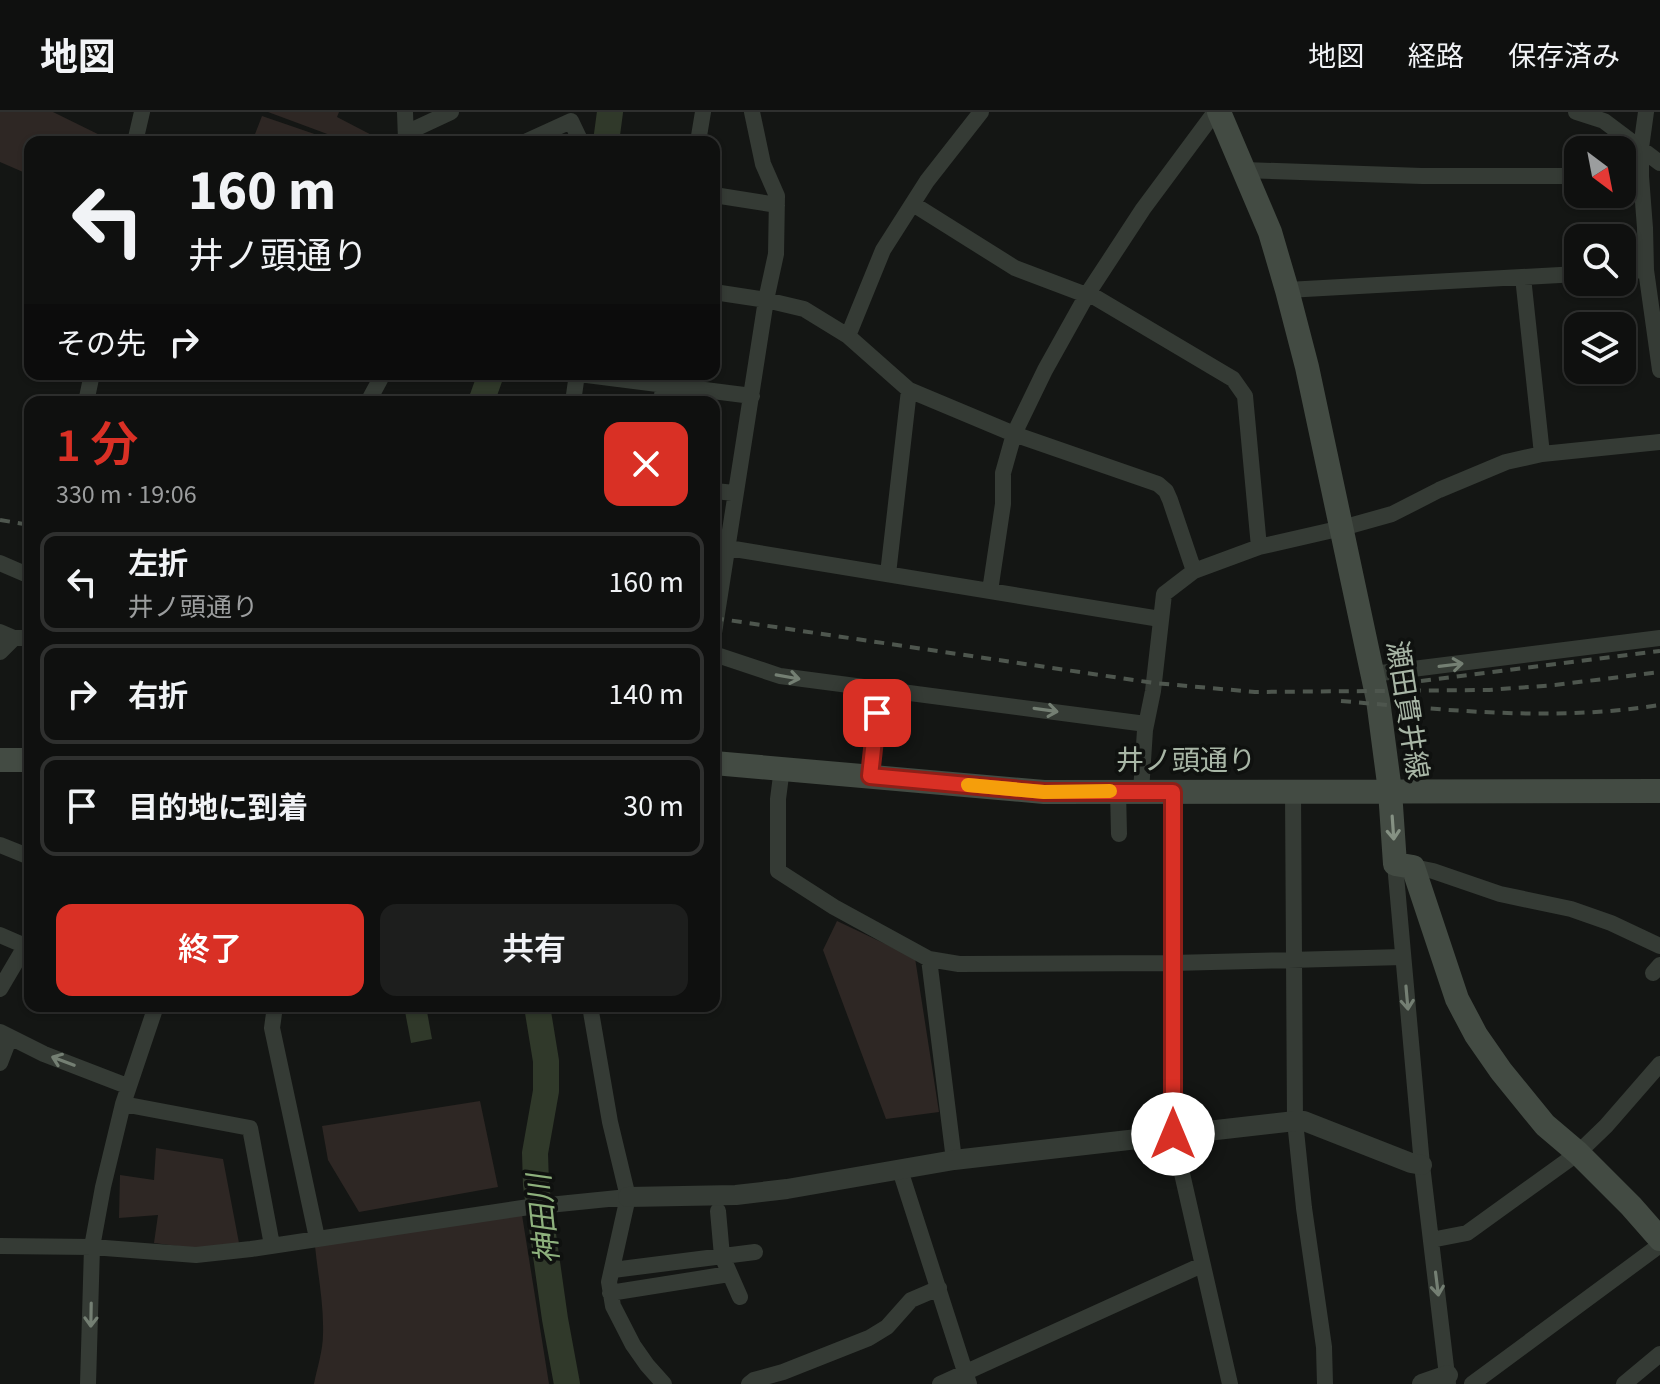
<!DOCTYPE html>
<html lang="ja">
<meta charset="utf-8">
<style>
:root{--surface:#0f100f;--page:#1d1e1d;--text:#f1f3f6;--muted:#9b9d9e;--line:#2f302f;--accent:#d93025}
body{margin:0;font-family:"Source Sans 3","Noto Sans JP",sans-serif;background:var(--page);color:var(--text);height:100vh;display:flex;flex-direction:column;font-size:30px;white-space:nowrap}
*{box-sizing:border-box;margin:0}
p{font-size:26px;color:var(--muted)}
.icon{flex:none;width:44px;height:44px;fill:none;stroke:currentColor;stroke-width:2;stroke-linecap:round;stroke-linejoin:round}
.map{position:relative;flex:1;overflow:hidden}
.drawer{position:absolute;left:24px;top:284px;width:696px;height:616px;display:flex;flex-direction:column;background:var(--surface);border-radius:16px;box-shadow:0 2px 6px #0004,0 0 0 2px var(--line)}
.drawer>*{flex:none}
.guide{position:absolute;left:24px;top:24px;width:696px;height:244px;border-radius:16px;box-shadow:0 2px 6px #0004,0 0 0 2px var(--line);background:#0f100f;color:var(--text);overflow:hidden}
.needle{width:52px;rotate:148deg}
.tools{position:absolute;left:1564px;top:24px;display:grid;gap:16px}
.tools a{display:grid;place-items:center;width:72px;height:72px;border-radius:16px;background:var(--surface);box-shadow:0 2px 6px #0004,0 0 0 2px var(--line);font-size:40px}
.pin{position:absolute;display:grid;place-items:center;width:68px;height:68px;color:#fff;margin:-34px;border-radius:16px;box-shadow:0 4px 12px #0006}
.me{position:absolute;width:88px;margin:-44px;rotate:0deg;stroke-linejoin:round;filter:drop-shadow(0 0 6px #0008)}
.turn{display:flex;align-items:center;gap:28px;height:168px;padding:0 32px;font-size:36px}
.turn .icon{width:104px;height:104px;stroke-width:2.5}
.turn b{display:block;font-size:56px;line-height:68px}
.then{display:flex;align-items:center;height:76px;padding:0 32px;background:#0003;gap:16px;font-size:30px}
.round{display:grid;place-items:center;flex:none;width:84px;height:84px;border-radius:16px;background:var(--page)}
.head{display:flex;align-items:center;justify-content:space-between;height:136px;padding:0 32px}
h1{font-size:48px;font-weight:600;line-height:60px;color:var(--accent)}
.action{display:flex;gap:16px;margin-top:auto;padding:16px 32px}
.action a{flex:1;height:92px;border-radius:16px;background:var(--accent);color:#fff;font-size:32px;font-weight:600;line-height:92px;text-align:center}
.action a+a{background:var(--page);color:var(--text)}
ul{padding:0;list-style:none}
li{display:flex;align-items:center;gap:24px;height:100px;margin:0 16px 12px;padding:0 16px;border:4px solid var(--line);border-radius:16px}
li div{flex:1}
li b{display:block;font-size:30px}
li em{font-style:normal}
header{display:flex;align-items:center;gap:48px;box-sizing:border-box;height:112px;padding:0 40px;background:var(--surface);border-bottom:2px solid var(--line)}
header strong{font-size:38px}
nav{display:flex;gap:44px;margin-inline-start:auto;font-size:28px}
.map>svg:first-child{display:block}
</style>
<header>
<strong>地図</strong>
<nav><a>地図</a><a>経路</a><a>保存済み</a></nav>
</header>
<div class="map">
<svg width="1660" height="1272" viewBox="0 0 1660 1272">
<rect width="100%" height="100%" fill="#141614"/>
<path fill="#2e2724" d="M 0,0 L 53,0 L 114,30 L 30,30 L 30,63 L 0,50 Z
M 268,0 L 339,0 L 337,5 L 385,30 L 252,30 L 262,4 L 329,27 L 330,23 Z
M 837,809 L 915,846 L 939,1000 L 886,1007 L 823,838 Z
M 480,989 L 498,1075 L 359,1100 L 328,1048 L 322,1014 Z
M 156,1036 L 223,1047 L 239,1131 L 201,1137 L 154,1131 L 158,1103 L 119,1106 L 120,1063 L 154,1068 Z
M 522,1103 L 549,1272 L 314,1272 C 317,1256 323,1239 323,1222 C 324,1193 318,1164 315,1134 Z"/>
<path fill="#30392a" d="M 404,894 L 426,894 L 432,927 L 411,931 Z"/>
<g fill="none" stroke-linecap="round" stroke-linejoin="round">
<path stroke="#30392a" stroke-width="26" d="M 606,30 L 610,0
M 481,290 L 491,262
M 537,894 L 546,949 L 546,979 L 535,1041 L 536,1073 L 555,1207 L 567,1272"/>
<path stroke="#353b35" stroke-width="16" d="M 405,0 L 406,28
M 1576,0 L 1604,9 L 1660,51
M 1646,0 L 1641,36 L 1641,64 L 1645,116 L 1646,158 L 1660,258
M 406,21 L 451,0
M 135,30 L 142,0
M 525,30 L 571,9 L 581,30
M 698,30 L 703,0
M 1244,58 L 1422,64 L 1578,64
M 714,83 L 777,93
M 913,92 L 1015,156 L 1081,181 L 1088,181 L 1233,267 L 1245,284 L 1259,435
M 1622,159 L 1646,158
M 1523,165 L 1542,342
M 1287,178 L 1578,162
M 714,180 L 766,188 L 804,197 L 848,224 L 909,278 L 1014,322 L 1158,372 L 1166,379 L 1170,388 L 1194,459
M 848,224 L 883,138 L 927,69 L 981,0
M 579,262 L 752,284
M 86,290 L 92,262
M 368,290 L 383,262
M 573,290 L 577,262
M 661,290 L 665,264
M 714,379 L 735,381
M 728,436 L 1160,507
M 0,451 L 30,464
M 888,462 L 909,278
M 990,479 L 1003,392 L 1003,361 L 1014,322 L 1045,258 L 1088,181 L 1143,97 L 1215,0
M 0,520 L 14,526 L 30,526
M 714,521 L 766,188 L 776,142 L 777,84 L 763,52 L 752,0
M 0,540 L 14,526
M 714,542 L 780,564 L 1146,612
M 1373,562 L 1660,526
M 782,656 L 778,687 L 778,759 L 834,795 L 929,847 L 959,852 L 1172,851 L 1403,845
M 870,664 L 880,577
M 1118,679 L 1119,722
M 1141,680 L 1145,618 L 1153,579 L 1164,482 L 1194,459 L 1259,435 L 1342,416 L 1392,402 L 1439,378 L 1506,350 L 1542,342 L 1660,330
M 1173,680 L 1173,1022 L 1230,1272
M 1293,680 L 1295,1009 L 1304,1096 L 1324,1235 L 1325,1272
M 0,733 L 30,745
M 1395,752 L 1422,1053 L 1448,1272
M 1413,755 L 1433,759 L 1500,782 L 1571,797 L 1611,811 L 1660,834
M 0,823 L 30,836
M 929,847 L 954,1048
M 1653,861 L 1660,853
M 0,877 L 30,826
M 275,894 L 272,916 L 317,1126
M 590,894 L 610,1010 L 628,1085 L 609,1170 L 613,1194 L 633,1233 L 647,1253 L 664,1272
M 0,920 L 44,942 L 127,974
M 0,951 L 10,925
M 123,992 L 250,1016 L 272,1133
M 900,1058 L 969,1272
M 718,1099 L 722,1144 L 740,1185
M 1431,1128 L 1467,1121 L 1578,1041 L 1606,1014 L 1660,952
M 0,1134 L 92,1135 L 196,1143 L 251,1137 L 529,1095 L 628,1085
M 613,1158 L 755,1140
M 610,1181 L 729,1162
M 88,1272 L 92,1135 L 103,1075 L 123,992 L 156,894
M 749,1272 L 754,1268 L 783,1260 L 869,1226 L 887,1215 L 911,1188 L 939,1176
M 940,1272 L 1202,1153
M 1472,1272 L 1660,1133
M 1624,1272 L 1660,1242"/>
<path stroke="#353b35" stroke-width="20" d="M 628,1085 L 736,1083 L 787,1077 L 954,1048 L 1295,1009 L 1304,1009 L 1411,1051 L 1422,1053
M 1422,1272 L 1448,1263"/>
<path stroke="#434b43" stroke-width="24" d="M 1219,0 L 1270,120 L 1287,178 L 1307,255 L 1378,588 L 1390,679 L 1395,752 L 1413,755 L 1457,887 L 1476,923 L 1501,959 L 1545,1013 L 1578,1041 L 1631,1094 L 1660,1127
M 0,648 L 30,648
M 714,651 L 1044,680 L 1660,679"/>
<path stroke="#4e564e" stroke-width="4" stroke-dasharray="10 8" stroke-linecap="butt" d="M 0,408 L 30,413
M 714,506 L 1154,571 L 1255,580 L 1489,578 L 1555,573 L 1660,560
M 1421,569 L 1660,539
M 1341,589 C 1448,598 1553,610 1660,593"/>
</g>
<defs><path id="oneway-shaft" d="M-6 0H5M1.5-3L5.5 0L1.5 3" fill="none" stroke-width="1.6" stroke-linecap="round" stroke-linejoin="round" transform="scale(2)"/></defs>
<g stroke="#747f73">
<use href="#oneway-shaft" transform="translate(1451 553) rotate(-7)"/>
<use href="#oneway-shaft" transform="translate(788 565) rotate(10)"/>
<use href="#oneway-shaft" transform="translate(1046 598) rotate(8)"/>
<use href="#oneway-shaft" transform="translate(1407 886) rotate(85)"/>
<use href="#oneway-shaft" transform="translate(63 949) rotate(-159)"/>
<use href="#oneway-shaft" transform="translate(1437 1172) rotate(83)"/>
<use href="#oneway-shaft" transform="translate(91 1203) rotate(91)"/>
</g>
<use stroke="#859183" href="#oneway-shaft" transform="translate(1393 716) rotate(86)"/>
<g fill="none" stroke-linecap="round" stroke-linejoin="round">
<g stroke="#8d1f18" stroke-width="20">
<path id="route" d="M 877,601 L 870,664 L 1044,680 L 1173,680 L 1173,1022"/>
</g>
<use href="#route" stroke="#d93025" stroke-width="14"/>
<path stroke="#f59e0b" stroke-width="14" d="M 968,673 L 1044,680 L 1110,679"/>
</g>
<g text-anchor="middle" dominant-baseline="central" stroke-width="7" stroke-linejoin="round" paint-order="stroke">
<g font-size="28" fill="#a8b6a6" stroke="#0f110f">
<text transform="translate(1407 598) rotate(81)">瀬田貫井線</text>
<text x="1186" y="649">井ノ頭通り</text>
</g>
<g font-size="30" font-style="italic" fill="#8eb17d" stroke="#0f110f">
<text transform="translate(544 1107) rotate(-96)">神田川</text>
</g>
</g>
</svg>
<div class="tools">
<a><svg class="needle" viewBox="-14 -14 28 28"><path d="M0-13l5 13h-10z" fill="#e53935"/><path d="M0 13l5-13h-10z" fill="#9b9d9e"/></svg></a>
<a><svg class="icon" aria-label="search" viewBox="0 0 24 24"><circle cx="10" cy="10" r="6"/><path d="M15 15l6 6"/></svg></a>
<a><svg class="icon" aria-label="layers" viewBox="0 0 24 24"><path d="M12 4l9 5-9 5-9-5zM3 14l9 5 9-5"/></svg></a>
</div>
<div class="pin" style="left:877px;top:601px;background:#d93025"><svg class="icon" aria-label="arrive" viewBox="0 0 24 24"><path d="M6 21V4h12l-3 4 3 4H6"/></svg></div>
<svg class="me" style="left:1173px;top:1022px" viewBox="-20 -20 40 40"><circle r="19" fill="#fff"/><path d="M0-13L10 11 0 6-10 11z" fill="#d93025"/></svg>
<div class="guide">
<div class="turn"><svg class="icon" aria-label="left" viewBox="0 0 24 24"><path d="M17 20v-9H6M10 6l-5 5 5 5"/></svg><div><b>160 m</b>井ノ頭通り</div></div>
<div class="then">その先<svg class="icon" aria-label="right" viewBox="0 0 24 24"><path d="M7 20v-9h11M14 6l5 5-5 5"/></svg></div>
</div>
<section class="drawer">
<div class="head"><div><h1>1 分</h1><p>330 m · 19:06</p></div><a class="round" style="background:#d93025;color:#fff"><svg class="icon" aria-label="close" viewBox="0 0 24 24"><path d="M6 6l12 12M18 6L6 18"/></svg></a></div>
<ul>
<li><svg class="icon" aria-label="left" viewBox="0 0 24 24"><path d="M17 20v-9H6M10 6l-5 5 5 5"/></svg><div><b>左折</b><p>井ノ頭通り</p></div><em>160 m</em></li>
<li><svg class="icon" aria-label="right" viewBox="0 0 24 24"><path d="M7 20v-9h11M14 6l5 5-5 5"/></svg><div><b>右折</b></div><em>140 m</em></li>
<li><svg class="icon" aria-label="arrive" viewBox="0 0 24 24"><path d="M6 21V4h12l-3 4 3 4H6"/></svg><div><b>目的地に到着</b></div><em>30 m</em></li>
</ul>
<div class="action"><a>終了</a><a>共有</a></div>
</section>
</div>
